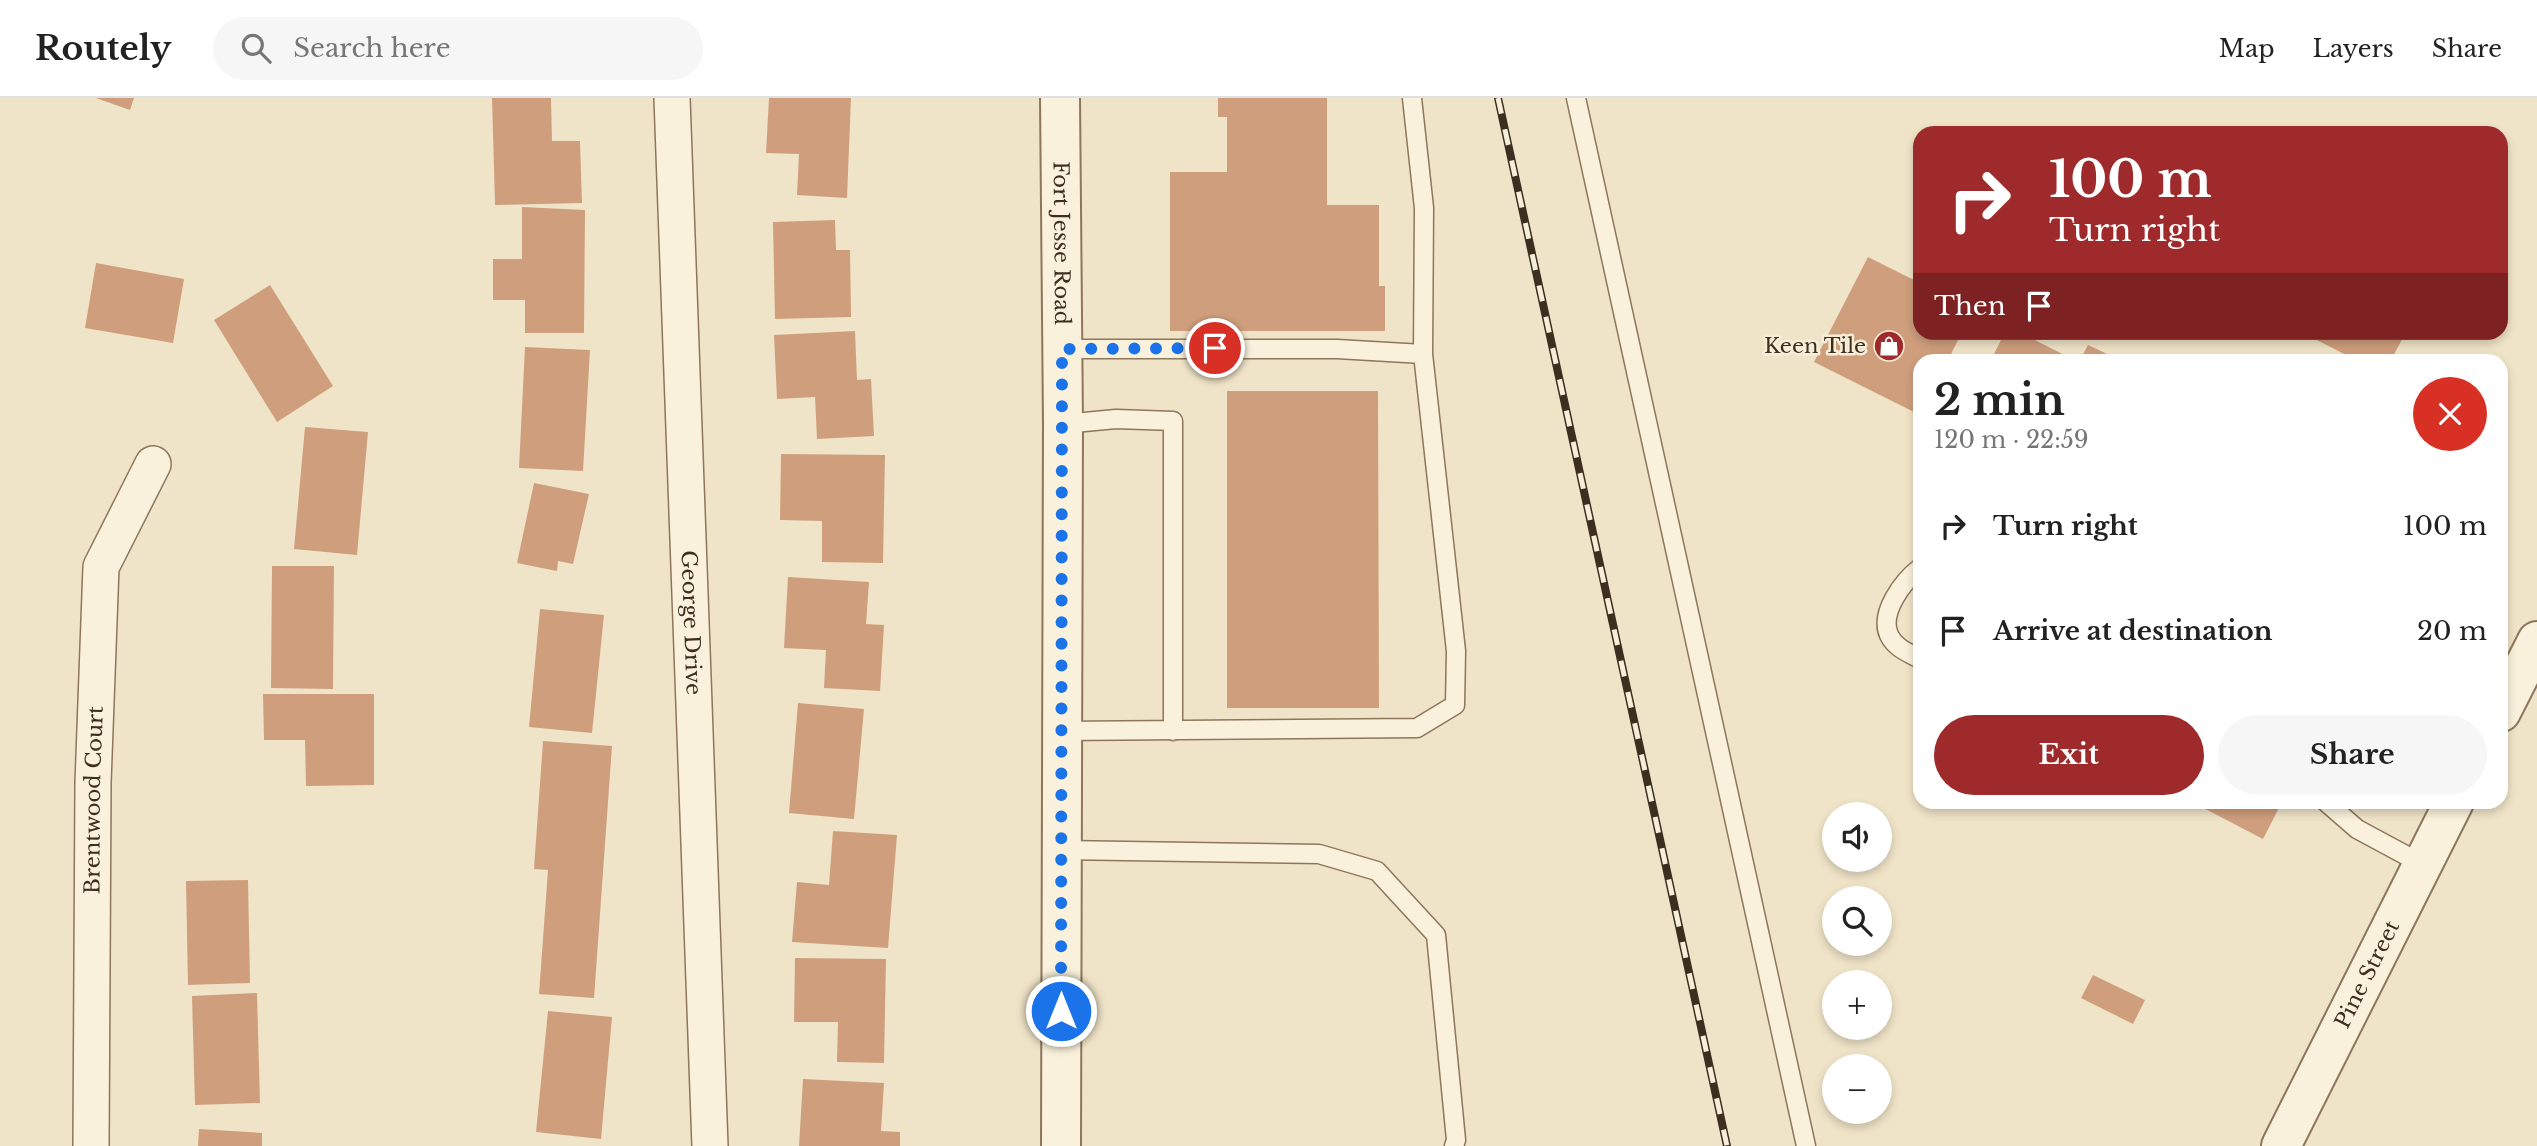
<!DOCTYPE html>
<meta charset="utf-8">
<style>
:root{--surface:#fff;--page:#f6f6f6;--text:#222;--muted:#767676;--line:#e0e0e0;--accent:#9e2a2b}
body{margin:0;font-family:"Libre Baskerville",serif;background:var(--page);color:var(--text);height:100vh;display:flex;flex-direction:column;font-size:26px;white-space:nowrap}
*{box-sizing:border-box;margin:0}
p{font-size:23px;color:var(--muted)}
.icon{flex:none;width:38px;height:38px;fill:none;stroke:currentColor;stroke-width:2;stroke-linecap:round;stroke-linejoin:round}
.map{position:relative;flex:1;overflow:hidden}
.side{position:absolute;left:1913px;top:256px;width:595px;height:455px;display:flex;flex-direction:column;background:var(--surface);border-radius:21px;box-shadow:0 4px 10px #0003}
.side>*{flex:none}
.guide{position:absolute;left:1913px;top:28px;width:595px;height:214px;border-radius:21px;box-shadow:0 4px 10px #0003;background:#9e2a2b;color:#fff;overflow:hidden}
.tools{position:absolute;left:1822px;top:704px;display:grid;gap:14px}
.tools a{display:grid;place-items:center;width:70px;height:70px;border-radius:50%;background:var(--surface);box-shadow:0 4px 10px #0003;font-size:35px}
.pin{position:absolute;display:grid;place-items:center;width:60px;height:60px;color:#fff;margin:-30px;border:4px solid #fff;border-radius:50%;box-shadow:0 2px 7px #0007}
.me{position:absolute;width:77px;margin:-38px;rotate:0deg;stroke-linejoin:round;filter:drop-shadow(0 0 5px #0008)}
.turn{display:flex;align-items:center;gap:24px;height:147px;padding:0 21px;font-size:32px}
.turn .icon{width:91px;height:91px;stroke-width:2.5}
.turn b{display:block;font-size:49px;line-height:60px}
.then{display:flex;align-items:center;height:66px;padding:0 21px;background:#0003;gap:14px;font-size:26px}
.round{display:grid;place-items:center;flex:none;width:74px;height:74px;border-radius:37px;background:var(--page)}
.head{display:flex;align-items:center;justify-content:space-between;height:119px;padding:0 21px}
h1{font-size:42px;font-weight:700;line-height:52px}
.cta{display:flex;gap:14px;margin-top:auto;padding:14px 21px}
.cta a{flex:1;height:80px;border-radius:42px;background:var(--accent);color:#fff;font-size:28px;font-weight:700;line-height:80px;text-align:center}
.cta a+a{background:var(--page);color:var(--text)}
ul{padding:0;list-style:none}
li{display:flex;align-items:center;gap:21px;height:105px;padding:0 21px}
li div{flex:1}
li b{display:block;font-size:26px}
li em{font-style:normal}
header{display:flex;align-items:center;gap:42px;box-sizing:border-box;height:98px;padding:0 35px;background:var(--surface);border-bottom:2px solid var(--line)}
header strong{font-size:33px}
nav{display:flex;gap:38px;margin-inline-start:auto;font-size:24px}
.search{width:490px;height:63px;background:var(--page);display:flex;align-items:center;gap:18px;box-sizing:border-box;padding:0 24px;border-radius:38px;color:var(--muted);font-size:26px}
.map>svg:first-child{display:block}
</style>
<header>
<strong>Routely</strong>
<div class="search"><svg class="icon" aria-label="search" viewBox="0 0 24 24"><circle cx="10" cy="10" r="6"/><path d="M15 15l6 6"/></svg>Search here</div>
<nav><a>Map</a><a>Layers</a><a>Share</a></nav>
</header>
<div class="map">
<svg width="2537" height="1048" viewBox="0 0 2537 1048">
<rect width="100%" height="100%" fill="#f0e4c8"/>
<path fill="#cf9f7d" d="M 96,0 L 134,0 L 130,12 Z
M 492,0 L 551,0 L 552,43 L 580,43 L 582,105 L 495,107 Z
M 769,0 L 851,0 L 847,100 L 797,97 L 799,56 L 766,55 Z
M 1218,0 L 1327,0 L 1327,107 L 1379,107 L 1379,188 L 1385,188 L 1385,233 L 1170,233 L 1170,74 L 1227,74 L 1227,19 L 1218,19 Z
M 522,109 L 585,112 L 584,235 L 525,235 L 525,202 L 493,202 L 493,161 L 522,161 Z
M 835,122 L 836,152 L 850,152 L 851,219 L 775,221 L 773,124 Z
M 1868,159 L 1920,185 L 1920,234 L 1962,234 L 1948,262 L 1920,262 L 1920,317 L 1814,264 Z
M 96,165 L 184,181 L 173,245 L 85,230 Z
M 270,187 L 333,288 L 277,324 L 214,222 Z
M 855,233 L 857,282 L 871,281 L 874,338 L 817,341 L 815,299 L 777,301 L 774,237 Z
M 2005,234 L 2019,234 L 2074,262 L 1991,262 Z
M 2301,234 L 2406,234 L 2391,262 L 2356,262 Z
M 2088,247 L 2120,262 L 2080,262 Z
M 525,249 L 590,252 L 583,373 L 519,370 Z
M 1227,293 L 1378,293 L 1379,610 L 1227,610 Z
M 305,329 L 368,334 L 357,457 L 294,451 Z
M 781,356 L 885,357 L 883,465 L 822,464 L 822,423 L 780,422 Z
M 534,385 L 589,396 L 573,466 L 558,463 L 557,473 L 517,465 Z
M 272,468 L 334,468 L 333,591 L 271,590 Z
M 788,479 L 869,484 L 866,526 L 884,527 L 880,593 L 824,590 L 826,552 L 784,550 Z
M 540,511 L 604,517 L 592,635 L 529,629 Z
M 263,596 L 374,596 L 374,687 L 306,688 L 305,642 L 264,642 Z
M 798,605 L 864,611 L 854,721 L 789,715 Z
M 543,643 L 612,648 L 594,900 L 539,896 L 548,772 L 534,771 Z
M 2192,704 L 2282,704 L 2263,741 Z
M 833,733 L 897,737 L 888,850 L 792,844 L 797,784 L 829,787 Z
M 248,782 L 250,885 L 188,887 L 186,783 Z
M 795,860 L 886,861 L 884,965 L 837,964 L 838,924 L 794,924 Z
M 2093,877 L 2145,902 L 2133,926 L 2081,900 Z
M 257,895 L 260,1005 L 195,1007 L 192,898 Z
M 548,913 L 612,919 L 601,1041 L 536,1034 Z
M 803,981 L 884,985 L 881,1033 L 900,1034 L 900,1048 L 799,1048 Z
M 199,1031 L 262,1035 L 262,1048 L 198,1048 Z"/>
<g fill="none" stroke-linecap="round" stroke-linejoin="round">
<g stroke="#8d765c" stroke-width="21">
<path id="service" d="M 1576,0 L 1806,1048
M 1062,251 L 1337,251 L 1423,256
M 1063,326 L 1116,321 L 1173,323 L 1173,633
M 1920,470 C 1903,483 1879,515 1889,537 C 1895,550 1909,555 1920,561
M 1061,633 L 1417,630 L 1455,607 L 1456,553 L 1423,256 L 1424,110 L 1412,0
M 2326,704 L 2357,731 L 2422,766
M 1061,752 L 1319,756 L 1377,773 L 1436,837 L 1456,1042 L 1454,1048"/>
</g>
<g stroke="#8d765c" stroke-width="38">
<g id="minor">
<path id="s1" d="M 672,0 L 710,1048"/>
<path id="s2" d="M 91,1048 L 93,685 L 101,469 L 153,366"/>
</g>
</g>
<g stroke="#8d765c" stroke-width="42">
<g id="tertiary">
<path id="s3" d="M 1060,0 L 1063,326 L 1061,1048"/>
<path d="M 2501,614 L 2537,543"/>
<path id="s4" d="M 2281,1048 L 2454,704"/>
</g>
</g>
<use href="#service" stroke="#faf1dc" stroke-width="18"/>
<use href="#minor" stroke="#faf1dc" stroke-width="35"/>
<use href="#tertiary" stroke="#faf1dc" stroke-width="38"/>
<g stroke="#3d2e20" stroke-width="8">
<path id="rail" d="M 1498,0 L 1727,1048"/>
</g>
<use href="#rail" stroke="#f7eed8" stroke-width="5" stroke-dasharray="16" stroke-linecap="butt"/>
</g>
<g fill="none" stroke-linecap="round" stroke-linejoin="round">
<path stroke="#1a73e8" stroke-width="12" stroke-dasharray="0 21.6" d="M 1061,913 L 1062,251 L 1215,250"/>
</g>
<defs>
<g id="shop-disc" transform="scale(1.575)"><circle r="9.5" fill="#9e2a2b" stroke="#f7eed8"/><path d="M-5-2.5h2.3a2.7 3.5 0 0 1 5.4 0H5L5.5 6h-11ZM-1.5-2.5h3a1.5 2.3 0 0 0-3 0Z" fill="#fff"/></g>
</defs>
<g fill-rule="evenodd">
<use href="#shop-disc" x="1889" y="248"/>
</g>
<g text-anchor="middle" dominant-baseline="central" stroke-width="5" stroke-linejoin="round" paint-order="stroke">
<g font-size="21" fill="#3d2e20" stroke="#f7eed8">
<text stroke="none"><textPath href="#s3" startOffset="145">Fort Jesse Road</textPath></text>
<text stroke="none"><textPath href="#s1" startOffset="525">George Drive</textPath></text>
<text stroke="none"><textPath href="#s2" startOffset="346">Brentwood Court</textPath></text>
<text stroke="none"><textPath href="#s4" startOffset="192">Pine Street</textPath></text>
</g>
<g font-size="21" fill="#3d2e20" stroke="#f7eed8" text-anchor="end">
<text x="1866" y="248">Keen Tile</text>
</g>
</g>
</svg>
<div class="tools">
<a><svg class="icon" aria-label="sound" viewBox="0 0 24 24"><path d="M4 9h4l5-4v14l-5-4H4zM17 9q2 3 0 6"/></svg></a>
<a><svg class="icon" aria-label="search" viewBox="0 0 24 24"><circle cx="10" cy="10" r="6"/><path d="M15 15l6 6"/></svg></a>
<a>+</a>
<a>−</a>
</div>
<div class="pin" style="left:1215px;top:250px;background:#d93025"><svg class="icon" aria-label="arrive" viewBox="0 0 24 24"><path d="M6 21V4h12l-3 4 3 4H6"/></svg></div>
<svg class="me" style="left:1061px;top:913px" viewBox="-20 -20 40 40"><circle r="17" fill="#1a73e8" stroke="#fff" stroke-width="3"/><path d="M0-11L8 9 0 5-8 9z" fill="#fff"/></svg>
<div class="guide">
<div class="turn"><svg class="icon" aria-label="right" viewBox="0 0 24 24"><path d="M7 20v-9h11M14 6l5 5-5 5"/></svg><div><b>100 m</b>Turn right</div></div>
<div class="then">Then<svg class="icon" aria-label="arrive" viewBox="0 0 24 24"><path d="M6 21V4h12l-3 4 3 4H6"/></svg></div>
</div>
<section class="side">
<div class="head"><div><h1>2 min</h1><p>120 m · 22:59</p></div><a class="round" style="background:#d93025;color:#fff"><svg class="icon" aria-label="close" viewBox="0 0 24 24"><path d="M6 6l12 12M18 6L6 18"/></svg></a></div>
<ul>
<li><svg class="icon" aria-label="right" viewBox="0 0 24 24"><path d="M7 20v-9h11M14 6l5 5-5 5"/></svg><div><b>Turn right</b></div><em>100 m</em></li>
<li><svg class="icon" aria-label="arrive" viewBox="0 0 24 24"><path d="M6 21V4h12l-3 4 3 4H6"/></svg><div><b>Arrive at destination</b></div><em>20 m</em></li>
</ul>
<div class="cta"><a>Exit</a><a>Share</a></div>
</section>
</div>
